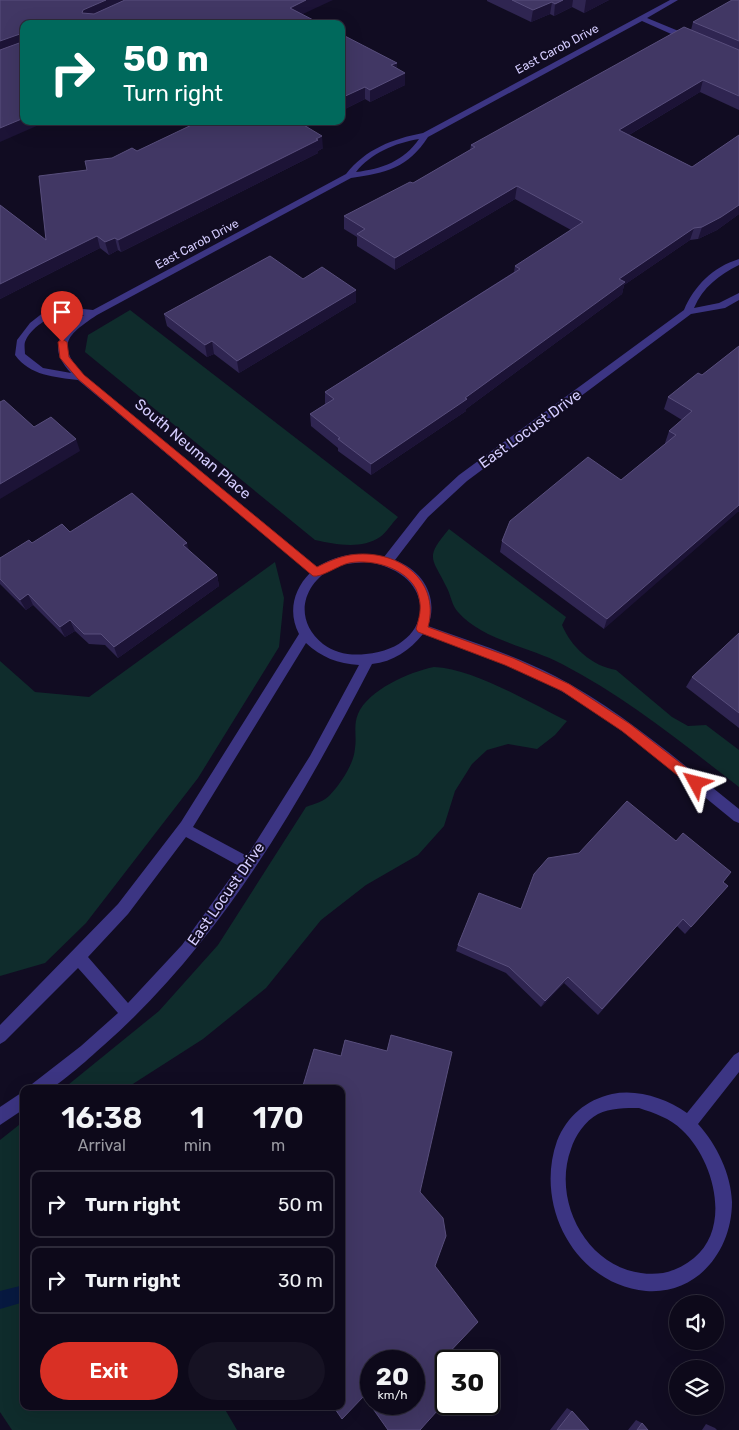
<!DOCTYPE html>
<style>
:root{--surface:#0d091a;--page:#161223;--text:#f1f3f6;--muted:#9a9aa2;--line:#2d2a39;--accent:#d93025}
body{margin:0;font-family:Rubik,sans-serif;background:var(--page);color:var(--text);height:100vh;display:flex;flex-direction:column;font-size:19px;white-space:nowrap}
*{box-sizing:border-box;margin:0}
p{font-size:16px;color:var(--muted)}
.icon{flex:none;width:28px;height:28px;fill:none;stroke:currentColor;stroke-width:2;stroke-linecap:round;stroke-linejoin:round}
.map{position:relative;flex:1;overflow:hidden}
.side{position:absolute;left:20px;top:1085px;width:325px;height:325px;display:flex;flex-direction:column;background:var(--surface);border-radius:10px;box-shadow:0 5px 20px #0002,0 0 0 1px var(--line)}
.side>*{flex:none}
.guide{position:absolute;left:20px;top:20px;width:325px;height:105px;border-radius:10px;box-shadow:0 5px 20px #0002,0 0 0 1px var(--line);background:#00695c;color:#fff;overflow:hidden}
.tools{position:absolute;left:669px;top:1295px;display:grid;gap:10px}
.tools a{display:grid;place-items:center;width:55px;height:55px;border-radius:50%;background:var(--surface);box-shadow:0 5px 20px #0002,0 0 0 1px var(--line);font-size:25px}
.speed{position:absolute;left:360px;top:1350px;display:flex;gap:10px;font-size:25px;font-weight:700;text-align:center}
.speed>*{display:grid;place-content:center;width:65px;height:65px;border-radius:50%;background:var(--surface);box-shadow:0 5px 20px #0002,0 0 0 1px var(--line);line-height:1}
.speed small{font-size:12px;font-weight:400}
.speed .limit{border:2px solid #111;border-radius:8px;background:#fff;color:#111}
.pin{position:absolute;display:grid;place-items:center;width:42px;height:42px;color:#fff;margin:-51px -21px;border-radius:50% 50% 50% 0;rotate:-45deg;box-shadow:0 0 5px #0007}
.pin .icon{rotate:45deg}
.me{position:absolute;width:55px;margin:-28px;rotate:308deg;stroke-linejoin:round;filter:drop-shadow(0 0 4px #0008)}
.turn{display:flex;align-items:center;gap:18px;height:105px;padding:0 20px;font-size:22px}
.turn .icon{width:65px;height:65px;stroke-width:2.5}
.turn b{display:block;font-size:35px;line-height:42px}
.eta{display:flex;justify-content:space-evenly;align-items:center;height:85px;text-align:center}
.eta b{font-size:30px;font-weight:600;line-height:35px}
.action{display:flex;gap:10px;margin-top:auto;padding:10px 20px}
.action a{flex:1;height:58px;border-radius:30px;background:var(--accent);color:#fff;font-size:20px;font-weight:600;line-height:58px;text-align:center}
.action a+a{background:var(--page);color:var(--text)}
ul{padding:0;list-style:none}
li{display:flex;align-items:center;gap:15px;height:68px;margin:0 10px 8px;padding:0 10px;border:2px solid var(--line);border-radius:10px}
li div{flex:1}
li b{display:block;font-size:19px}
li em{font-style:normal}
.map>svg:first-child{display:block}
</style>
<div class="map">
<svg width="739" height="1430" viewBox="0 0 739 1430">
<rect width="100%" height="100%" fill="#110c22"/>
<path fill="#0f2c2c" d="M 130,310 L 398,517 C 392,523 386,533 380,537 C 361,550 334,544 315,540 L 85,352 L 88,335 Z
M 449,529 L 566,617 L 562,625 C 571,647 592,666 616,670 L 672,717 L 688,726 L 706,725 L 739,750 L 739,787 C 682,743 626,697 562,664 C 530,647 482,640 458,612 C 452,606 451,596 447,588 C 432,557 424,559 449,529 Z
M 275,562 L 284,598 L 279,647 L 198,778 L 86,923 L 45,963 L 0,976 L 0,661 L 35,692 L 89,697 Z
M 434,667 C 475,669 530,703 567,721 L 555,735 L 537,749 L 508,744 L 487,750 L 472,764 L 455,791 L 444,826 L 418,855 L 366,885 L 321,920 L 266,988 L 203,1039 L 125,1089 L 63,1089 L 159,1011 L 218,945 L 306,807 C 314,804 325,801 330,795 C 341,783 354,764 355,748 C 357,736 353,726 358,714 C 368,690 409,672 434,667 Z
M 24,1121 L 24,1406 L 223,1406 L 237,1430 L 12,1430 L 0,1412 L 0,1140 Z"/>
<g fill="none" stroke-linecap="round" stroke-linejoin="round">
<path fill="#071940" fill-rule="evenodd" d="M 24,1285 L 24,1302 L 0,1309 L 0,1291 Z"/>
<path fill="#3c3583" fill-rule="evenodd" d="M 670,0 L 678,0 L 647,18 L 693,37 L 693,41 L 687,41 L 642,21 L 428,137 C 408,168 386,173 351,178 L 97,315 C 67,335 55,345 84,375 L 317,567 C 338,554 361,551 384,557 L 420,511 L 459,475 L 684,310 C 694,286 713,267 739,259 L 739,265 C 719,275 703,287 694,308 L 719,303 L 739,293 L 739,300 L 725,308 L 691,314 L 467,481 L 428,517 L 395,560 C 423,571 439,597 428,626 C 470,641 514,655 555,676 C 622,711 680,762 739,809 L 739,823 L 734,821 C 678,776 624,727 561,691 C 517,667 470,651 423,634 C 410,650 393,662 372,664 C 301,801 222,941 104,1045 C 95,1053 58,1087 48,1089 C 42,1090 35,1089 29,1089 L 32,1084 L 81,1046 L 118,1013 L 78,968 L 5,1041 L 0,1044 L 0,1025 L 118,904 L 181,822 L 299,634 C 288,613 293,590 310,573 L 78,380 C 55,377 30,376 15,355 L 17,340 L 30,323 L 44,312 L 63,307 L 93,310 L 346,174 C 366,149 392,139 423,133 ZM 419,139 C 404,161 382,169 356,172 C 371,153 395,143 419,139 ZM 63,313 L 84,315 C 59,332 47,347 71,373 L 43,368 L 25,354 C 25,351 24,345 25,342 C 31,327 49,317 63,313 ZM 368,562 C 441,574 435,648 366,654 C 350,656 335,653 323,644 C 293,620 302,584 334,567 C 344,563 357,563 368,562 ZM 306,643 C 321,657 338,664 359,665 L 310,756 L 247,856 L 193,827 ZM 186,837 L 239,866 L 182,945 L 128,1003 L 88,957 L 128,914 Z
M 739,1052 L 739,1072 L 698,1124 C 717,1145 731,1174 732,1202 C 732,1251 697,1295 646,1291 C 575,1284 534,1206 557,1141 C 567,1116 586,1100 612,1094 C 638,1089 665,1098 687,1113 L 734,1055 ZM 639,1108 C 654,1113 670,1118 682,1130 C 714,1160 732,1227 694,1258 C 678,1271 661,1276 641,1273 C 586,1266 552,1200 571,1149 C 575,1136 585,1121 598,1114 C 610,1108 626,1108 639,1108 Z
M 24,1091 L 24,1109 L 0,1125 L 0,1107 Z"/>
</g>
<path fill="#2f2551" d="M 487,0 L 609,0 L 584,13 L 572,7 L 554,16 L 550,14 L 531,22 L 487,1 Z
M 739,0 L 739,110 L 700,92 L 629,135 L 692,167 L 739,135 L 739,214 L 717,230 L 698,239 L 690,240 L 624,285 L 622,294 L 466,409 L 466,411 L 371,475 L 338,451 L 338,448 L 311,426 L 310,414 L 325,404 L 325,392 L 514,272 L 515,266 L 571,230 L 515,199 L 395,270 L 357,246 L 357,237 L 344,229 L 344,216 L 413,183 L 470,150 L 471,145 L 691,30 L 693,22 Z
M 341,34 L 397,68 L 405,85 L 370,102 L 365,99 L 341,111 Z
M 307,127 L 323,148 L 318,151 L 318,153 L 121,252 L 118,250 L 109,255 L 100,248 L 0,299 L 0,205 L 46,240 L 87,170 L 112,158 L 137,151 Z
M 303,279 L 356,290 L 356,302 L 239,373 L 214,354 L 207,357 L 167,326 L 164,314 Z
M 739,346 L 604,629 L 500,552 L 502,541 L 621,480 L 666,443 L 665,443 L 669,431 L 682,420 L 664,409 L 668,397 L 702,375 Z
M 70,532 L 189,551 L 217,575 L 219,586 L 118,658 L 105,645 L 89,644 L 75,631 L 65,637 L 33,605 L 26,610 L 0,584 L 0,558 L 32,543 Z
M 739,633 L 739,728 L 686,687 L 692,677 Z
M 723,882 L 728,886 L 685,934 L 677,926 L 598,1015 L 564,983 L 541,1007 L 506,973 L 456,951 L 458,945 L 521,909 Z
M 567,1408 L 572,1411 L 589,1430 L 550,1430 Z
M 636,1420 L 642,1423 L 648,1430 L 628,1430 Z
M 706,1424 L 715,1428 L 717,1430 L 702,1430 Z"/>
<path fill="#1c1336" d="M 106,0 L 136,0 L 85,22 L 82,13 L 83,10 Z
M 306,0 L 333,0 L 290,20 L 290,8 Z
M 563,0 L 573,0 L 572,7 L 554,16 L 555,4 Z
M 586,0 L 609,0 L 584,13 Z
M 552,2 L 550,14 L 531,22 L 533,10 Z
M 20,34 L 23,46 L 0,55 L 0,41 Z
M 397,63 L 397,75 L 391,65 Z
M 405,73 L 405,85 L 370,102 L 370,90 Z
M 703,80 L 700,92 L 617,142 L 619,130 Z
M 365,87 L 365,99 L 341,111 L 341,98 Z
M 24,118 L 24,121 L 48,121 L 0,142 L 0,128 Z
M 296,121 L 320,121 L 296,133 Z
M 322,136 L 323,148 L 318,151 L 318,153 L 121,252 L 118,240 Z
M 517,186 L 515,199 L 395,270 L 395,258 Z
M 739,205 L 739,214 L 717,230 L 698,239 L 702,227 Z
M 694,228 L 690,240 L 624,285 L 622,294 L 466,409 L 466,411 L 371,475 L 371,464 L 465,398 L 619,279 Z
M 97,236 L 100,248 L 0,299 L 0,284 Z
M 115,238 L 118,250 L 109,255 L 105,242 Z
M 356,290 L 356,302 L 239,373 L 237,361 Z
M 212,341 L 214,354 L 207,357 L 205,345 Z
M 76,439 L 80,451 L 0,499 L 0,484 Z
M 739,505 L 739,512 L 738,512 L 604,629 L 607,619 Z
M 187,543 L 190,554 L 183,545 Z
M 217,575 L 219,586 L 118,658 L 114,647 Z
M 28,594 L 33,605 L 26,610 L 20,600 Z
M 70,620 L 75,631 L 65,637 L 60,627 Z
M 568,977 L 564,983 L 541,1007 L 545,1001 Z"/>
<path fill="#413764" stroke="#584e7c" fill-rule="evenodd" d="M 0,0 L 106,0 L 83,10 L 82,13 L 94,14 L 125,0 L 306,0 L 290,8 L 321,24 L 24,24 L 24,118 L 0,128 L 0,50 L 22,42 L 23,36 L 20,34 L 0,41 Z
M 512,0 L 563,0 L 555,4 L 552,2 L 533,10 Z
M 732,0 L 739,0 L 739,41 L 693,22 Z
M 684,27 L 739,50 L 739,96 L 703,80 L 619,130 L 692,167 L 739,135 L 739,205 L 721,217 L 702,227 L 694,228 L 619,279 L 625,282 L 465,398 L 467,399 L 371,464 L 338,439 L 340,438 L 310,414 L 334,399 L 325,392 L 520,269 L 515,266 L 583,222 L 517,186 L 395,258 L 357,234 L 365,229 L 344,216 L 410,182 L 413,183 L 475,147 L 471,145 Z
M 341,34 L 397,63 L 391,65 L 405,73 L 370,90 L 365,87 L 341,98 Z
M 200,121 L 297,121 L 322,136 L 316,139 L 318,140 L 118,240 L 115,238 L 105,242 L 97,236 L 0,284 L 0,205 L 46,240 L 39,176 L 87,170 L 85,161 L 112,158 L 132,148 L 137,151 Z
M 270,256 L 303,279 L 322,267 L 356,290 L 237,361 L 212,341 L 205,345 L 164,314 Z
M 739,346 L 739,505 L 607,619 L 502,541 L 510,521 L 588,457 L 621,480 L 676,435 L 669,431 L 692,411 L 668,397 L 698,373 L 702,375 Z
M 4,400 L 34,427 L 51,417 L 76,439 L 0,484 L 0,402 Z
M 132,493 L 187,543 L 183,545 L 217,575 L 114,647 L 101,634 L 84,634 L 70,620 L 60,627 L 28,594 L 20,600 L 0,579 L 0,558 L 29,540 L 32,543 L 62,524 L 70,532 Z
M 739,633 L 739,713 L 692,677 Z
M 627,801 L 676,841 L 683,833 L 731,872 L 723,882 L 728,886 L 691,927 L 683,919 L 602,1009 L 568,977 L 545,1001 L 509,967 L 458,945 L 479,893 L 521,909 L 534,874 L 548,858 L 579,853 Z
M 391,1035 L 452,1052 L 420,1192 L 443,1218 L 446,1236 L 435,1266 L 478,1322 L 442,1360 L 446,1366 L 446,1401 L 420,1430 L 388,1430 L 364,1396 L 342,1419 L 333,1406 L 341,1406 L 341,1089 L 302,1089 L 314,1049 L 341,1056 L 345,1040 L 387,1051 ZM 371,1361 L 414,1361 L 414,1404 L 371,1404 Z
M 572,1411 L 589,1430 L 557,1430 Z
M 642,1423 L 648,1430 L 637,1430 Z"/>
<path fill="#d93025" stroke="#8d1f18" d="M 62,339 L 67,342 L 69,357 L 84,375 L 317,567 C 327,562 338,557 350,555 C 395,548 441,578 428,627 L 513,658 L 569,684 L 630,724 L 701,779 L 702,783 L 701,787 L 696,788 L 692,787 L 622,731 L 562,691 L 505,665 L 418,632 L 416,629 C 419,618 422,609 419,598 C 414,570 374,558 349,563 C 339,565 321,578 313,576 L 78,379 L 60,358 L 58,342 Z"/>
<g text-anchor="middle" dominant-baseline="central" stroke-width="4" stroke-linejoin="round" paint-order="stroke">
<g font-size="12" fill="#d5cdff" stroke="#110c22">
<text transform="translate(557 49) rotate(-28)">East Carob Drive</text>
<text transform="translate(197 244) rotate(-28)">East Carob Drive</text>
</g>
<g font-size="15" fill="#d5cdff" stroke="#110c22">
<text transform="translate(530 429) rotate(-36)">East Locust Drive</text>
<text transform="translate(193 449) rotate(40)">South Neuman Place</text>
<text transform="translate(226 894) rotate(-55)">East Locust Drive</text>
</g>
</g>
</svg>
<div class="tools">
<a><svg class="icon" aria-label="sound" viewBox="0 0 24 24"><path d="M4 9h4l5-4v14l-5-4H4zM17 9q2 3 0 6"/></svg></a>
<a><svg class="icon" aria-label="layers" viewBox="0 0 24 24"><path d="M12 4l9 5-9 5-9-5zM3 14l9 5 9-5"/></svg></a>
</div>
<div class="speed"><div>20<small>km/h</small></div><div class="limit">30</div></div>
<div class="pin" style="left:62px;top:342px;background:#d93025"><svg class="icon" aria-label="arrive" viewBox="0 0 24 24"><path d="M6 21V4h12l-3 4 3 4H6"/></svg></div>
<svg class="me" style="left:696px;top:783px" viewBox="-20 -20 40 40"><path d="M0-17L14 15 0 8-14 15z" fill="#d93025" stroke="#fff" stroke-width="4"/></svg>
<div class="guide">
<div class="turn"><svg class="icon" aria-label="right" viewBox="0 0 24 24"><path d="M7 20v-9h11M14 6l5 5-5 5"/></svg><div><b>50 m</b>Turn right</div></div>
</div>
<section class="side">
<div class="eta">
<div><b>16:38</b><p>Arrival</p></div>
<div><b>1</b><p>min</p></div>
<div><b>170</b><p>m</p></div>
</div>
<ul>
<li><svg class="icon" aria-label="right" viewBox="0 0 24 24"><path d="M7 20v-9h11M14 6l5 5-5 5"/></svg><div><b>Turn right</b></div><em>50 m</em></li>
<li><svg class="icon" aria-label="right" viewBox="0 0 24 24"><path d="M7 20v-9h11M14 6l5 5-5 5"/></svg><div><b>Turn right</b></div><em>30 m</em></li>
</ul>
<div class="action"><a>Exit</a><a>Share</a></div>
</section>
</div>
